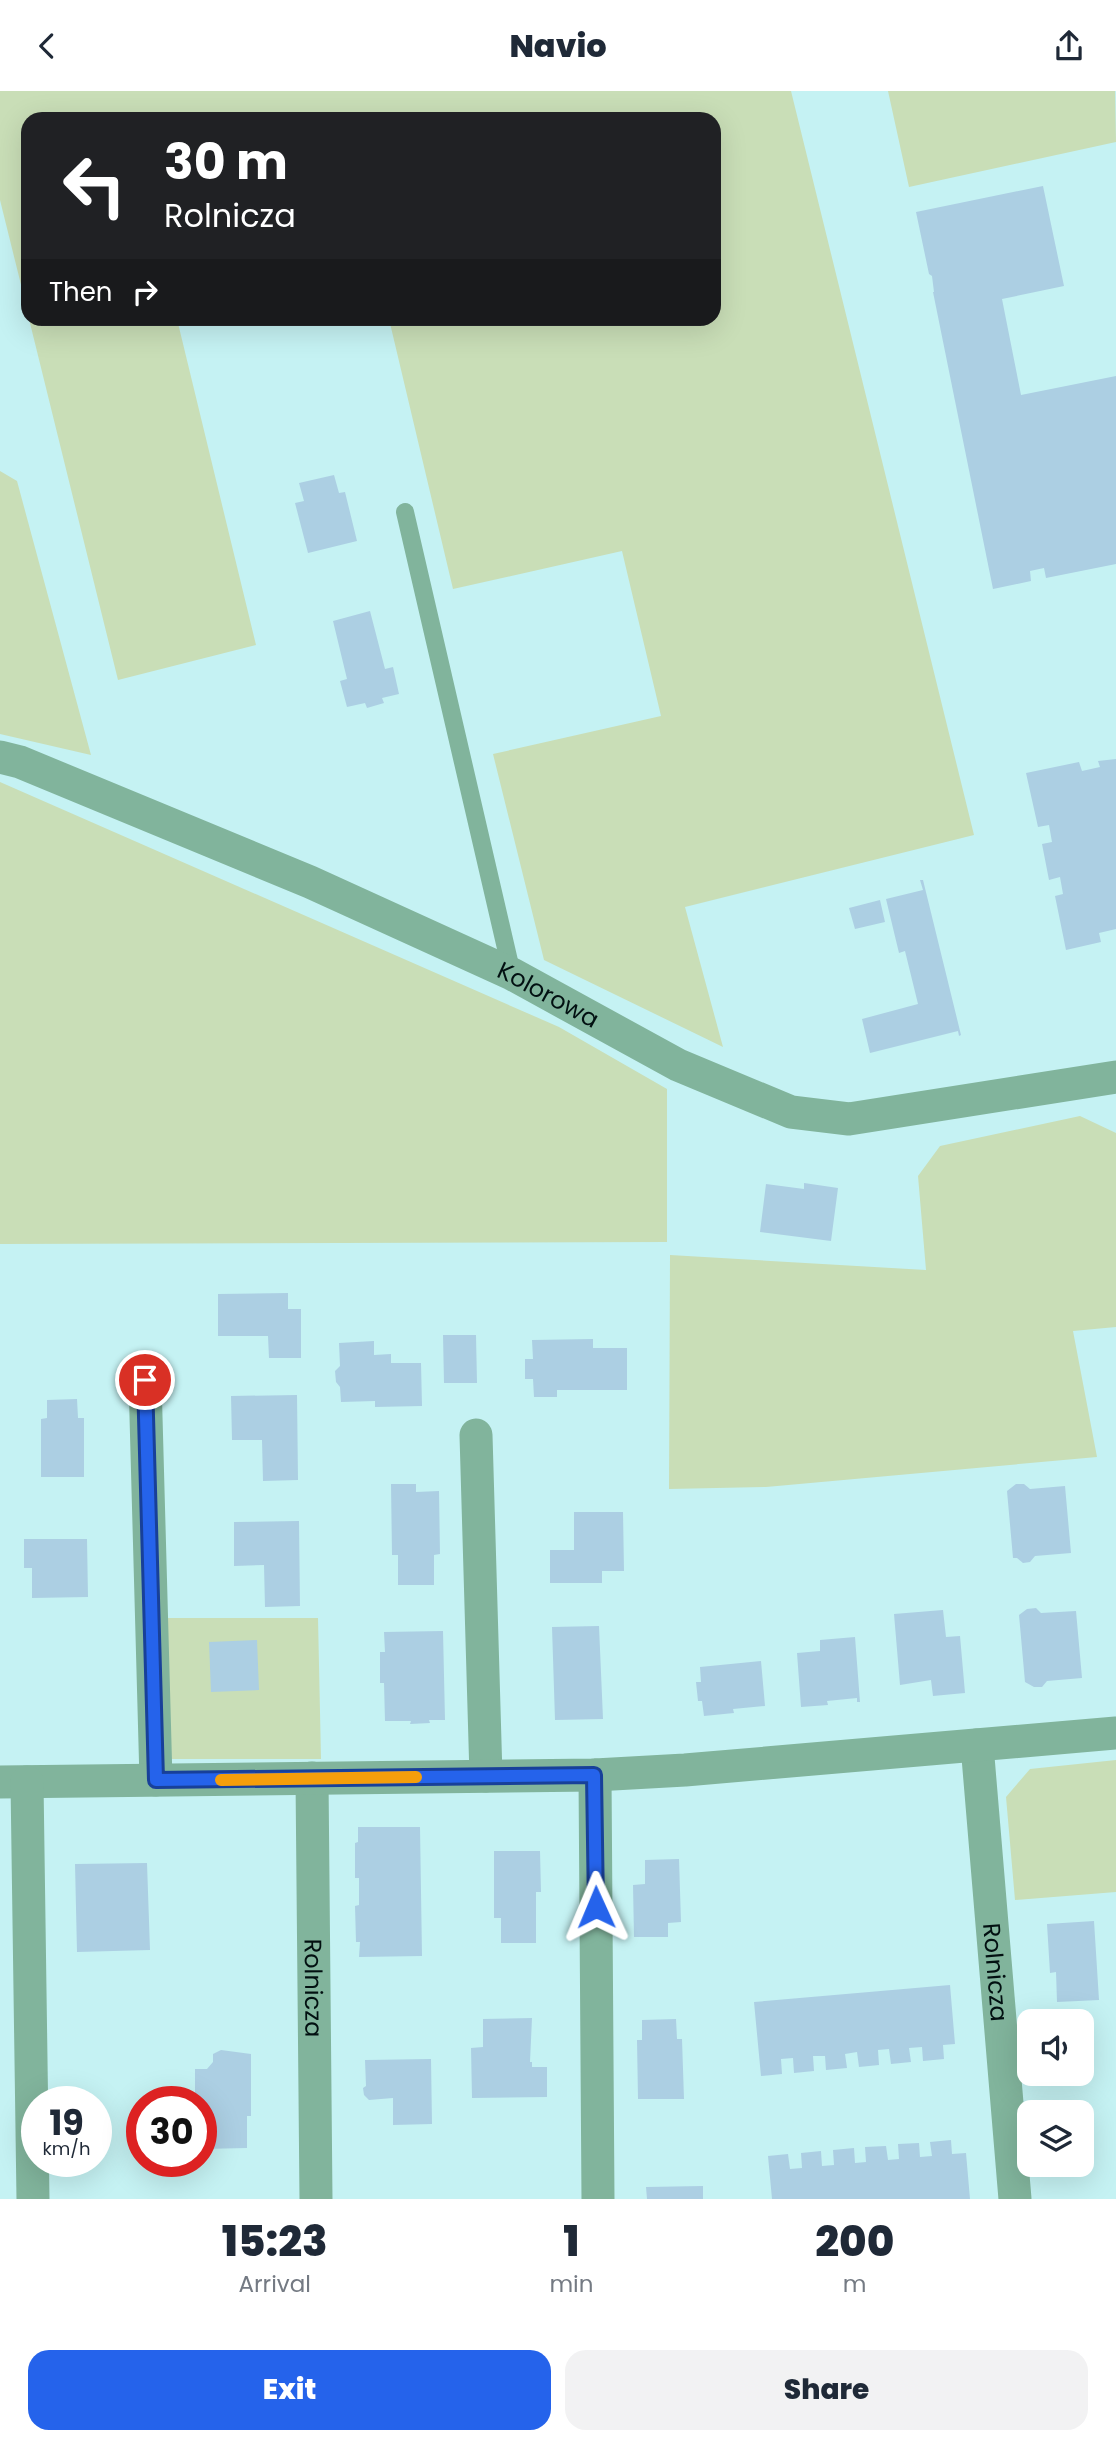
<!DOCTYPE html>
<style>
:root{--surface:#fff;--page:#f2f2f3;--text:#1f2937;--muted:#747a83;--accent:#2563eb}
body{margin:0;font-family:Poppins,sans-serif;background:var(--page);color:var(--text);height:100vh;display:flex;flex-direction:column;font-size:26px;white-space:nowrap}
*{box-sizing:border-box;margin:0}
p{font-size:23px;color:var(--muted)}
.icon{flex:none;width:38px;height:38px;fill:none;stroke:currentColor;stroke-width:2;stroke-linecap:round;stroke-linejoin:round}
.map{position:relative;height:2108px;overflow:hidden}
.details{display:flex;flex-direction:column;background:var(--surface);flex:1}
.details>*{flex:none}
.guide{position:absolute;left:21px;top:21px;width:700px;height:214px;border-radius:21px;box-shadow:0 7px 28px #0002;background:#202124;color:#fff;overflow:hidden}
.controls{position:absolute;left:1017px;top:1918px;display:grid;gap:14px}
.controls a{display:grid;place-items:center;width:77px;height:77px;border-radius:14px;background:var(--surface);box-shadow:0 7px 28px #0002;font-size:35px}
.speed{position:absolute;left:21px;top:1995px;display:flex;gap:14px;font-size:35px;font-weight:700;text-align:center}
.speed>*{display:grid;place-content:center;width:91px;height:91px;border-radius:50%;background:var(--surface);box-shadow:0 7px 28px #0002;line-height:1}
.speed small{font-size:18px;font-weight:400}
.speed .limit{border:10px solid #d22;background:#fff;color:#111}
.pin{position:absolute;display:grid;place-items:center;width:60px;height:60px;color:#fff;margin:-30px;border:4px solid #fff;border-radius:50%;box-shadow:0 2px 7px #0007}
.me{position:absolute;width:77px;margin:-38px;rotate:359deg;stroke-linejoin:round;filter:drop-shadow(0 0 5px #0008)}
.turn{display:flex;align-items:center;gap:24px;height:147px;padding:0 28px;font-size:32px}
.turn .icon{width:91px;height:91px;stroke-width:2.5}
.turn b{display:block;font-size:49px;line-height:60px}
.then{display:flex;align-items:center;height:66px;padding:0 28px;background:#0003;gap:14px;font-size:26px}
.eta{display:flex;justify-content:space-evenly;align-items:center;height:119px;text-align:center}
.eta b{font-size:42px;font-weight:800;line-height:49px}
.primary-button{display:flex;gap:14px;margin-top:auto;padding:14px 28px}
.primary-button a{flex:1;height:80px;border-radius:21px;background:var(--accent);color:#fff;font-size:28px;font-weight:800;line-height:80px;text-align:center}
.primary-button a+a{background:var(--page);color:var(--text)}
header{display:flex;justify-content:space-between;align-items:center;height:91px;padding:0 28px;background:var(--surface);font-size:32px;font-weight:800}
.map>svg:first-child{display:block}
</style>
<header><svg class="icon" aria-label="back" viewBox="0 0 24 24"><path d="M15 5l-7 7 7 7"/></svg>Navio<svg class="icon" aria-label="share" viewBox="0 0 24 24"><path d="M12 15V3M7 8l5-5 5 5M5 13v7h14v-7"/></svg></header>
<div class="map">
<svg width="1116" height="2108" viewBox="0 0 1116 2108">
<rect width="100%" height="100%" fill="#c5f2f3"/>
<path fill="#c9deb7" d="M 0,0 L 791,0 L 974,744 L 685,816 L 723,956 L 544,869 L 493,663 L 661,625 L 622,460 L 453,498 L 389,228 L 714,228 L 714,28 L 28,28 L 28,222 L 0,109 Z
M 888,0 L 1115,0 L 1116,51 L 909,96 Z
M 29,228 L 177,228 L 256,554 L 118,589 Z
M 0,380 L 17,390 L 91,664 L 0,643 Z
M 0,691 L 559,936 L 667,998 L 667,1151 L 0,1153 Z
M 1080,1025 L 1116,1042 L 1116,1236 L 1073,1240 L 1097,1366 L 766,1396 L 669,1398 L 670,1164 L 926,1179 L 918,1085 L 940,1055 Z
M 164,1527 L 318,1527 L 321,1668 L 169,1668 Z
M 1116,1669 L 1116,1801 L 1015,1809 L 1006,1706 L 1030,1678 Z"/>
<path fill="#accfe3" d="M 1043,95 L 1064,195 L 1002,208 L 1021,304 L 1116,285 L 1116,473 L 1046,487 L 1044,477 L 1030,480 L 1031,490 L 993,498 L 933,201 L 934,201 L 932,185 L 929,183 L 916,121 Z
M 334,384 L 339,402 L 345,401 L 357,450 L 308,462 L 295,412 L 304,410 L 299,392 Z
M 370,520 L 385,578 L 393,576 L 399,603 L 382,607 L 384,612 L 367,617 L 365,612 L 347,616 L 340,590 L 347,588 L 333,530 Z
M 1116,668 L 1116,838 L 1099,842 L 1101,851 L 1066,859 L 1055,805 L 1063,803 L 1060,786 L 1049,789 L 1042,753 L 1052,751 L 1049,734 L 1038,736 L 1026,682 L 1079,671 L 1082,680 L 1100,676 L 1098,670 Z
M 920,789 L 923,789 L 961,944 L 959,945 L 958,940 L 870,962 L 862,928 L 918,913 L 905,860 L 899,862 L 886,808 L 923,799 Z
M 880,809 L 885,831 L 855,838 L 849,817 Z
M 804,1092 L 838,1097 L 831,1150 L 760,1141 L 766,1093 L 804,1098 Z
M 288,1202 L 288,1218 L 301,1218 L 301,1267 L 269,1267 L 268,1245 L 218,1245 L 218,1203 Z
M 443,1244 L 476,1244 L 477,1292 L 444,1292 Z
M 593,1248 L 593,1257 L 627,1257 L 627,1299 L 557,1299 L 557,1306 L 534,1306 L 533,1288 L 525,1288 L 525,1268 L 533,1268 L 532,1249 Z
M 374,1250 L 374,1264 L 391,1263 L 391,1272 L 421,1272 L 422,1315 L 375,1316 L 375,1310 L 341,1311 L 340,1296 L 336,1291 L 335,1280 L 340,1275 L 339,1252 Z
M 297,1304 L 298,1389 L 263,1390 L 262,1349 L 232,1349 L 231,1305 Z
M 77,1308 L 78,1327 L 84,1327 L 84,1386 L 41,1386 L 41,1328 L 47,1327 L 47,1309 Z
M 391,1393 L 416,1393 L 416,1401 L 439,1400 L 440,1463 L 434,1464 L 434,1494 L 398,1494 L 398,1464 L 392,1464 Z
M 1016,1393 L 1024,1393 L 1030,1398 L 1065,1395 L 1071,1462 L 1035,1465 L 1030,1471 L 1023,1472 L 1017,1467 L 1013,1467 L 1007,1400 Z
M 574,1421 L 623,1421 L 624,1480 L 602,1480 L 602,1492 L 550,1492 L 550,1459 L 574,1459 Z
M 299,1430 L 300,1515 L 265,1516 L 264,1474 L 234,1475 L 234,1431 Z
M 24,1448 L 87,1448 L 88,1506 L 32,1507 L 32,1477 L 24,1477 Z
M 1036,1517 L 1041,1522 L 1076,1520 L 1082,1587 L 1047,1590 L 1042,1596 L 1034,1596 L 1025,1591 L 1019,1524 L 1027,1518 Z
M 943,1519 L 946,1546 L 960,1545 L 965,1602 L 933,1605 L 931,1589 L 900,1594 L 894,1523 Z
M 599,1535 L 603,1628 L 555,1629 L 552,1536 Z
M 443,1540 L 445,1629 L 429,1629 L 430,1632 L 410,1633 L 411,1630 L 385,1630 L 384,1592 L 380,1592 L 380,1561 L 385,1561 L 384,1541 Z
M 855,1546 L 860,1611 L 857,1611 L 857,1607 L 827,1610 L 828,1614 L 801,1616 L 797,1562 L 820,1560 L 820,1549 Z
M 257,1549 L 259,1599 L 211,1601 L 209,1551 Z
M 761,1570 L 765,1615 L 733,1618 L 734,1622 L 704,1625 L 702,1610 L 698,1610 L 696,1591 L 701,1591 L 700,1576 Z
M 358,1736 L 420,1736 L 422,1865 L 359,1866 L 360,1851 L 356,1851 L 355,1815 L 359,1814 L 359,1787 L 355,1787 L 355,1752 L 358,1751 Z
M 494,1760 L 540,1760 L 541,1801 L 536,1801 L 536,1852 L 501,1852 L 501,1827 L 494,1827 Z
M 679,1768 L 681,1831 L 668,1832 L 668,1846 L 634,1846 L 633,1794 L 645,1793 L 645,1769 Z
M 147,1772 L 150,1859 L 77,1861 L 75,1773 Z
M 1094,1830 L 1099,1909 L 1057,1911 L 1056,1881 L 1050,1882 L 1047,1833 Z
M 950,1894 L 955,1953 L 943,1954 L 944,1968 L 923,1970 L 922,1956 L 909,1957 L 911,1971 L 891,1973 L 889,1958 L 878,1959 L 879,1974 L 859,1976 L 857,1961 L 845,1963 L 847,1977 L 826,1979 L 825,1965 L 813,1965 L 814,1980 L 794,1982 L 793,1967 L 781,1968 L 782,1983 L 761,1985 L 754,1911 Z
M 532,1927 L 530,1971 L 532,1971 L 532,1976 L 547,1976 L 547,2006 L 472,2007 L 471,1957 L 483,1956 L 483,1928 Z
M 676,1928 L 677,1948 L 682,1948 L 684,2008 L 638,2008 L 637,1949 L 642,1949 L 642,1929 Z
M 221,1959 L 251,1963 L 251,2025 L 247,2025 L 247,2057 L 202,2058 L 201,2011 L 195,2011 L 195,1978 L 207,1978 L 213,1971 L 213,1963 Z
M 431,1968 L 432,2033 L 393,2034 L 393,2007 L 369,2009 L 364,2004 L 363,1997 L 366,1995 L 365,1969 Z
M 951,2049 L 952,2063 L 966,2062 L 970,2108 L 772,2108 L 768,2065 L 788,2063 L 790,2078 L 802,2077 L 801,2062 L 821,2060 L 822,2075 L 834,2074 L 833,2059 L 854,2057 L 855,2072 L 866,2071 L 865,2056 L 886,2055 L 888,2069 L 899,2068 L 898,2053 L 919,2052 L 920,2066 L 932,2065 L 930,2051 Z
M 703,2095 L 703,2108 L 647,2108 L 646,2096 Z"/>
<g fill="none" stroke-linecap="round" stroke-linejoin="round">
<path stroke="#81b49c" stroke-width="18" d="M 405,421 L 512,883"/>
<g stroke="#81b49c" stroke-width="33">
<path id="s1" d="M 0,666 L 20,671 L 310,791 L 512,883 L 678,974 L 791,1021 L 849,1028 L 1116,986"/>
<path d="M 145,1289 L 156,1689"/>
<path d="M 476,1344 L 486,1685"/>
<path id="s2" d="M 977,1654 L 1015,2108"/>
<path d="M 595,1684 L 598,2108"/>
<path id="s3" d="M 312,1687 L 316,2108"/>
<path d="M 0,1691 L 595,1684 L 685,1679 L 1116,1642"/>
<path d="M 27,1691 L 33,2108"/>
</g>
</g>
<g fill="none" stroke-linecap="round" stroke-linejoin="round">
<g stroke="#184099" stroke-width="18">
<path id="route" d="M 145,1289 L 156,1689 L 594,1684 L 596,1816"/>
</g>
<use href="#route" stroke="#2563eb" stroke-width="12"/>
<path stroke="#f59e0b" stroke-width="12" d="M 221,1689 L 416,1686"/>
</g>
<g text-anchor="middle" dominant-baseline="central" stroke-width="6" stroke-linejoin="round" paint-order="stroke">
<g font-size="24" fill="#021011" stroke="#fff">
<text stroke="none"><textPath href="#s1" startOffset="598">Kolorowa</textPath></text>
<text stroke="none"><textPath href="#s2" startOffset="228">Rolnicza</textPath></text>
<text stroke="none"><textPath href="#s3" startOffset="210">Rolnicza</textPath></text>
</g>
</g>
</svg>
<div class="controls">
<a><svg class="icon" aria-label="sound" viewBox="0 0 24 24"><path d="M4 9h4l5-4v14l-5-4H4zM17 9q2 3 0 6"/></svg></a>
<a><svg class="icon" aria-label="layers" viewBox="0 0 24 24"><path d="M12 4l9 5-9 5-9-5zM3 14l9 5 9-5"/></svg></a>
</div>
<div class="speed"><div>19<small>km/h</small></div><div class="limit">30</div></div>
<div class="pin" style="left:145px;top:1289px;background:#d93025"><svg class="icon" aria-label="arrive" viewBox="0 0 24 24"><path d="M6 21V4h12l-3 4 3 4H6"/></svg></div>
<svg class="me" style="left:596px;top:1816px" viewBox="-20 -20 40 40"><path d="M0-17L14 15 0 8-14 15z" fill="#2563eb" stroke="#fff" stroke-width="4"/></svg>
<div class="guide">
<div class="turn"><svg class="icon" aria-label="left" viewBox="0 0 24 24"><path d="M17 20v-9H6M10 6l-5 5 5 5"/></svg><div><b>30 m</b>Rolnicza</div></div>
<div class="then">Then<svg class="icon" aria-label="right" viewBox="0 0 24 24"><path d="M7 20v-9h11M14 6l5 5-5 5"/></svg></div>
</div>
</div>
<section class="details">
<div class="eta">
<div><b>15:23</b><p>Arrival</p></div>
<div><b>1</b><p>min</p></div>
<div><b>200</b><p>m</p></div>
</div>
<div class="primary-button"><a>Exit</a><a>Share</a></div>
</section>
